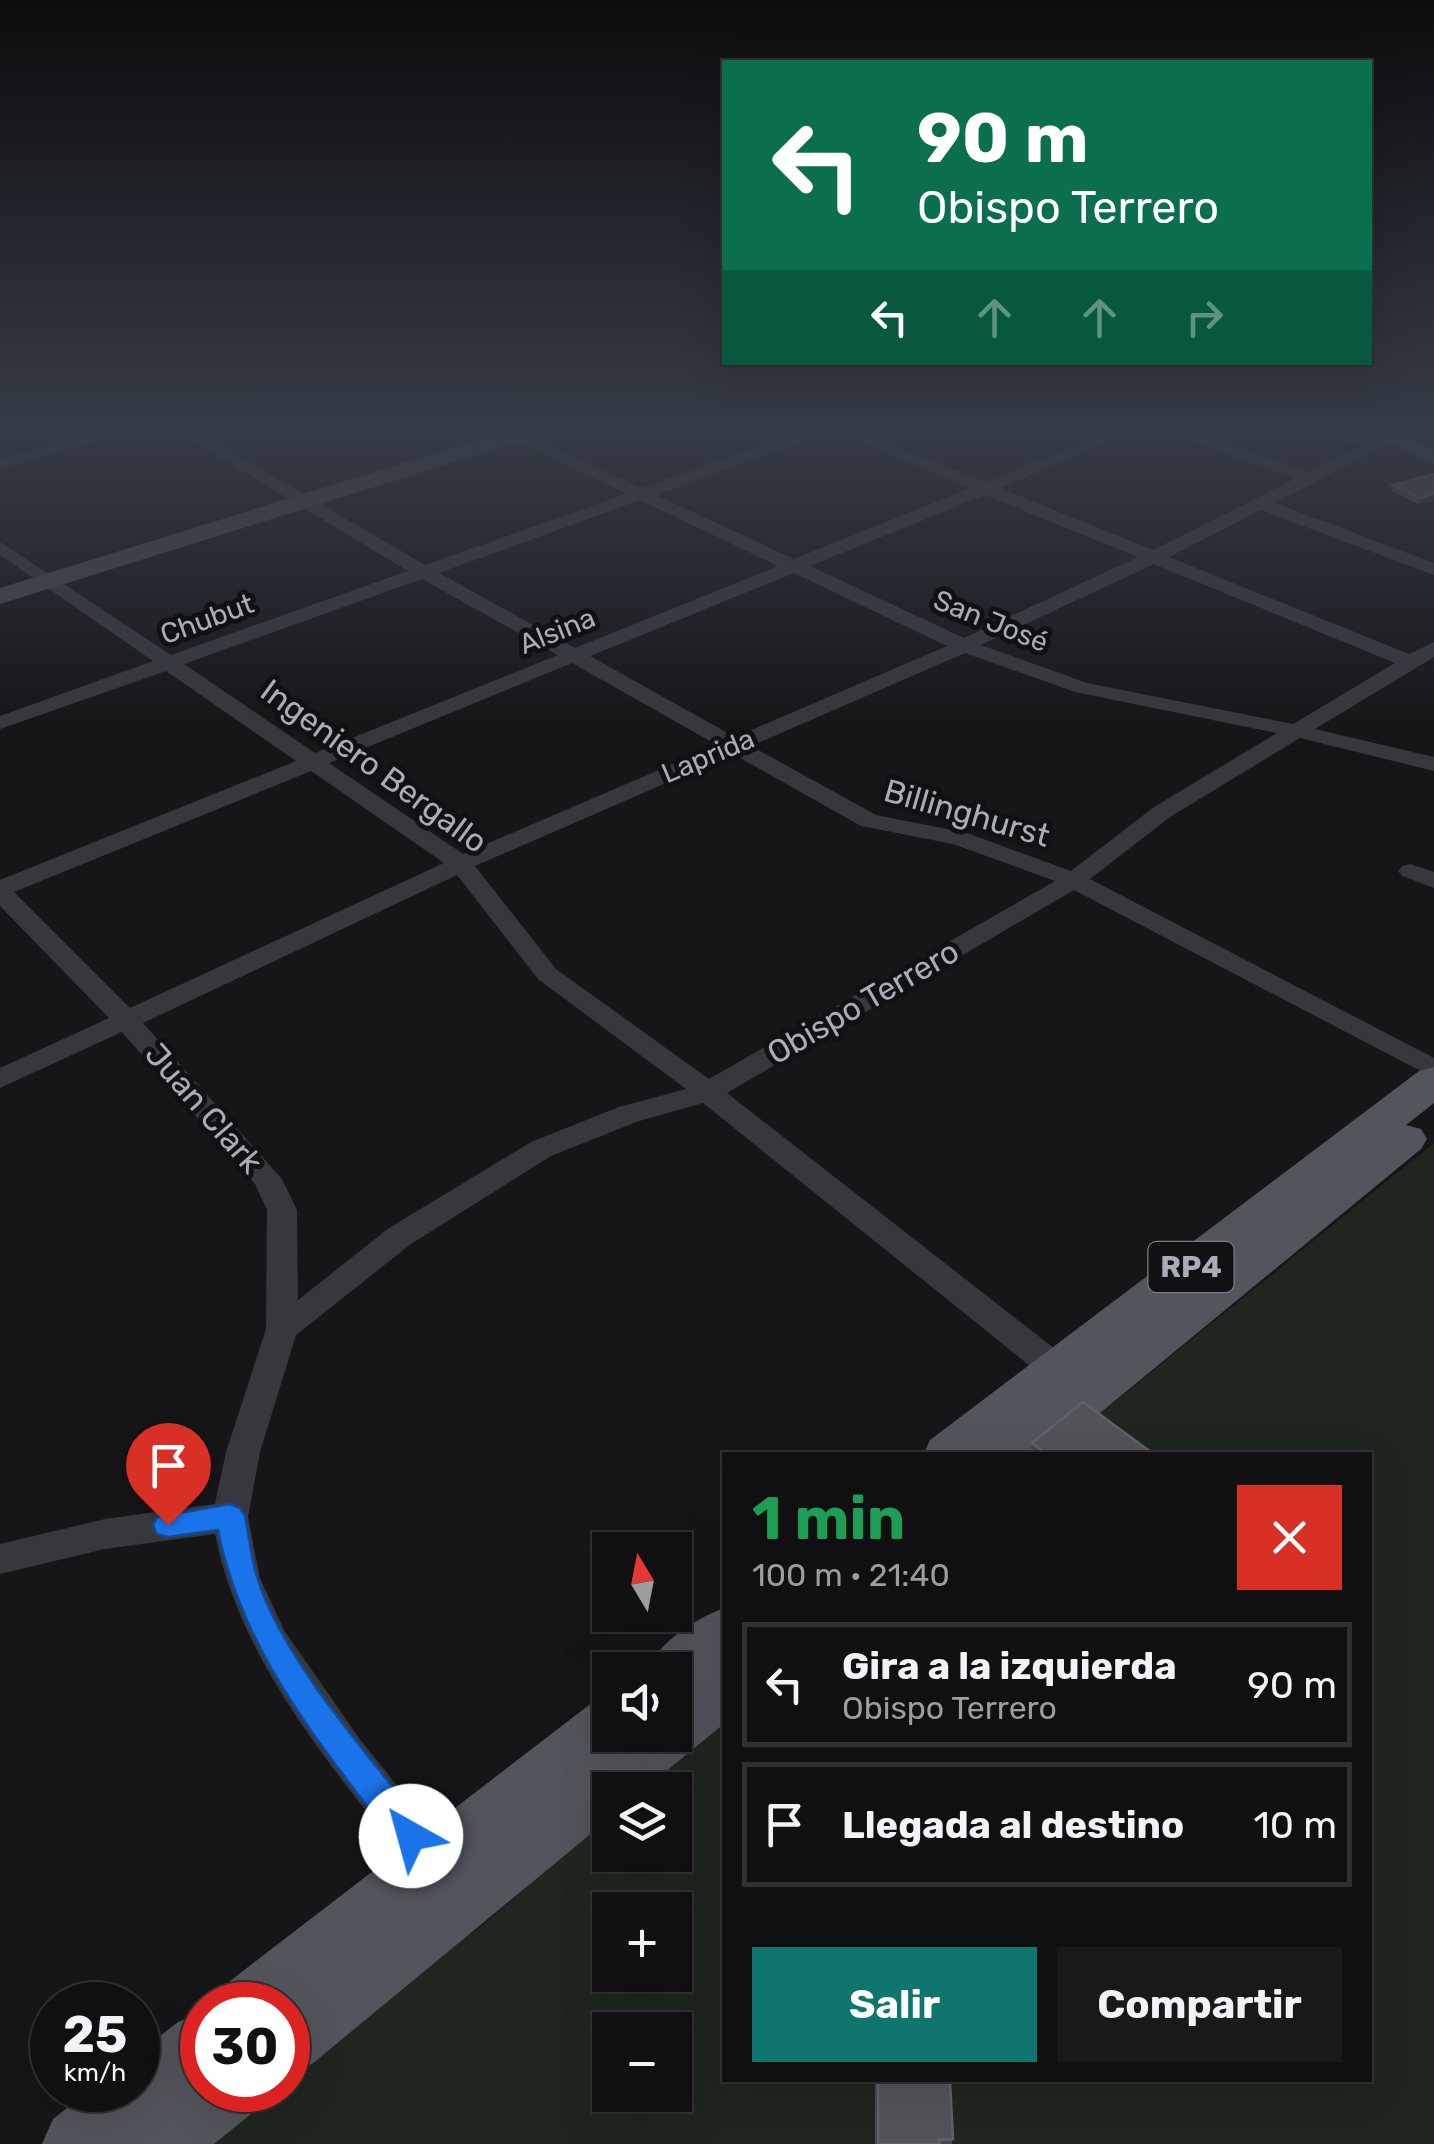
<!DOCTYPE html>
<html lang="es">
<meta charset="utf-8">
<style>
:root{--surface:#101012;--page:#19191b;--text:#f1f3f6;--muted:#9c9d9f;--line:#303032;--accent:#0f766e}
body{margin:0;font-family:Rubik,sans-serif;background:var(--page);color:var(--text);height:100vh;display:flex;flex-direction:column;font-size:38px;white-space:nowrap}
*{box-sizing:border-box;margin:0}
p{font-size:32px;color:var(--muted)}
.icon{flex:none;width:55px;height:55px;fill:none;stroke:currentColor;stroke-width:2;stroke-linecap:round;stroke-linejoin:round}
.map{position:relative;flex:1;overflow:hidden}
.sheet{position:absolute;left:722px;top:1452px;width:650px;height:630px;display:flex;flex-direction:column;background:var(--surface);border-radius:0px;box-shadow:0 10px 40px #0002,0 0 0 2px var(--line)}
.sheet>*{flex:none}
.banner{position:absolute;left:722px;top:60px;width:650px;height:305px;border-radius:0px;box-shadow:0 10px 40px #0002,0 0 0 2px var(--line);background:#0b6e4f;color:#fff;overflow:hidden}
.needle{width:65px;rotate:350deg}
.controls{position:absolute;left:592px;top:1532px;display:grid;gap:20px}
.controls a{display:grid;place-items:center;width:100px;height:100px;border-radius:0px;background:var(--surface);box-shadow:0 10px 40px #0002,0 0 0 2px var(--line);font-size:50px}
.speed{position:absolute;left:30px;top:1982px;display:flex;gap:20px;font-size:50px;font-weight:700;text-align:center}
.speed>*{display:grid;place-content:center;width:130px;height:130px;border-radius:50%;background:var(--surface);box-shadow:0 10px 40px #0002,0 0 0 2px var(--line);line-height:1}
.speed small{font-size:25px;font-weight:400}
.speed .limit{border:15px solid #d22;background:#fff;color:#111}
.pin{position:absolute;display:grid;place-items:center;width:85px;height:85px;color:#fff;margin:-102px -42px;border-radius:50% 50% 50% 0;rotate:-45deg;box-shadow:0 0 10px #0007}
.pin .icon{rotate:45deg}
.me{position:absolute;width:110px;margin:-55px;rotate:322deg;stroke-linejoin:round;filter:drop-shadow(0 0 8px #0008)}
.turn{display:flex;align-items:center;gap:35px;height:210px;padding:0 30px;font-size:45px}
.turn .icon{width:130px;height:130px;stroke-width:2.5}
.turn b{display:block;font-size:70px;line-height:85px}
.lanes{display:flex;align-items:center;height:95px;padding:0 30px;background:#0003;justify-content:center;gap:50px;direction:ltr}
.lanes .off{opacity:.35}
.round{display:grid;place-items:center;flex:none;width:105px;height:105px;border-radius:0px;background:var(--page)}
.head{display:flex;align-items:center;justify-content:space-between;height:170px;padding:0 30px}
h1{font-size:60px;font-weight:700;line-height:75px;color:#1e9e55}
.primary-button{display:flex;gap:20px;margin-top:auto;padding:20px 30px}
.primary-button a{flex:1;height:115px;border-radius:0px;background:var(--accent);color:#fff;font-size:40px;font-weight:700;line-height:115px;text-align:center}
.primary-button a+a{background:var(--page);color:var(--text)}
ul{padding:0;list-style:none}
li{display:flex;align-items:center;gap:30px;height:125px;margin:0 20px 15px;padding:0 10px;border:5px solid var(--line);border-radius:0px}
li div{flex:1}
li b{display:block;font-size:38px}
li em{font-style:normal}
.map>svg:first-child{display:block}
</style>
<div class="map">
<svg width="1434" height="2144" viewBox="0 0 1434 2144">
<rect width="100%" height="100%" fill="#161618"/>
<path fill="#1e261f" fill-rule="evenodd" d="M 1434,1143 L 1434,2144 L 164,2144 L 216,2090 L 288,2090 L 288,2045 L 350,2013 L 482,1926 L 563,1855 L 543,1829 L 725,1718 L 725,2080 L 1370,2080 L 1370,1455 L 1049,1455 ZM 610,1790 L 675,1790 L 675,1855 L 610,1855 ZM 610,1910 L 675,1910 L 675,1975 L 610,1975 ZM 610,2030 L 675,2030 L 675,2095 L 610,2095 Z"/>
<g fill="none" stroke-linecap="round" stroke-linejoin="round">
<path fill="#37383d" fill-rule="evenodd" d="M 118,427 L 143,427 L 0,469 L 0,459 Z
M 170,427 L 189,427 L 425,565 L 626,494 L 490,427 L 510,427 L 642,488 L 815,427 L 848,427 L 985,482 L 1123,427 L 1144,427 L 1000,488 L 1153,550 L 1295,479 L 1155,427 L 1178,427 L 1309,472 L 1400,427 L 1420,427 L 1275,503 L 1434,563 L 1434,575 L 1261,510 L 1169,557 L 1409,654 L 1434,642 L 1434,657 L 1315,729 L 1434,757 L 1434,771 L 1300,738 L 1170,817 L 1090,879 L 1434,1058 L 1434,1078 L 1074,890 L 727,1093 L 1069,1360 L 1073,1369 L 1069,1378 L 1057,1381 L 1045,1378 L 703,1103 L 639,1121 L 551,1156 L 411,1244 L 296,1335 L 260,1452 L 248,1517 L 260,1578 L 284,1630 L 359,1738 L 451,1853 L 457,1867 L 451,1881 L 436,1887 L 421,1881 C 340,1776 241,1667 215,1534 L 105,1549 L 0,1574 L 0,1544 L 105,1519 L 215,1504 L 226,1452 L 266,1329 L 267,1210 L 255,1184 L 122,1032 L 0,1088 L 0,1068 L 109,1018 L 0,906 L 0,880 L 296,761 L 166,671 L 0,729 L 0,716 L 153,661 L 0,555 L 0,542 L 171,655 L 408,571 ZM 832,431 L 970,488 L 794,559 L 656,495 ZM 985,495 L 1138,557 L 964,638 L 810,566 ZM 640,500 L 778,566 L 575,648 L 439,573 ZM 1154,564 L 1395,663 L 1293,724 L 1087,683 L 981,645 ZM 794,573 L 947,646 L 735,737 L 590,656 ZM 422,579 L 558,655 L 315,753 L 184,664 ZM 965,653 L 1075,692 L 1277,733 L 1154,807 L 1071,871 L 967,833 L 876,815 L 751,746 ZM 572,663 L 717,745 L 463,854 L 329,763 ZM 733,754 L 861,826 L 953,844 L 1055,881 L 709,1079 L 556,969 L 475,866 ZM 311,771 L 444,863 L 130,1008 L 14,892 ZM 457,875 L 538,979 L 686,1089 L 619,1107 L 531,1142 L 389,1228 L 298,1300 L 297,1210 L 282,1179 L 143,1023 Z
M 1410,864 L 1434,872 L 1434,888 L 1402,876 L 1398,871 L 1402,866 Z"/>
<path fill="#45474d" fill-rule="evenodd" d="M 520,427 L 553,427 L 550,432 L 0,604 L 0,588 Z
M 1356,427 L 1385,427 L 1434,449 L 1434,464 Z"/>
<path fill="#53555c" fill-rule="evenodd" d="M 1434,1067 L 1434,1103 L 1406,1125 L 1421,1129 L 1427,1139 L 1421,1149 L 1049,1455 L 923,1455 L 930,1440 L 1419,1071 Z
M 725,1608 L 725,1723 L 643,1790 L 610,1790 L 610,1818 L 312,2064 L 288,2074 L 288,2005 L 220,2005 L 230,1981 L 589,1705 L 610,1697 L 610,1735 L 675,1735 L 675,1670 L 647,1670 C 660,1641 696,1618 725,1608 Z
M 202,2012 L 202,2090 L 260,2090 L 250,2115 L 214,2144 L 42,2144 L 53,2119 L 90,2090 L 138,2090 L 138,2053 L 178,2022 Z"/>
</g>
<path fill="#47494d" d="M 1287,427 L 1332,427 L 1304,438 L 1286,432 Z
M 1340,427 L 1362,427 L 1363,440 L 1353,444 L 1337,438 Z
M 1434,474 L 1434,500 L 1418,504 L 1391,491 L 1392,485 Z
M 1032,1443 L 1155,1455 L 1030,1455 Z
M 875,2080 L 950,2080 L 952,2144 L 875,2144 Z"/>
<path fill="#2f3033" d="M 1307,427 L 1332,427 L 1304,438 Z
M 1366,428 L 1363,440 L 1353,444 L 1356,432 Z
M 1434,494 L 1434,500 L 1418,504 L 1420,498 Z"/>
<path fill="#525359" stroke="#5f6168" stroke-width="2.5" d="M 1340,427 L 1362,427 L 1366,428 L 1356,432 Z
M 1434,474 L 1434,494 L 1420,498 L 1392,485 Z
M 1083,1402 L 1155,1455 L 1042,1455 L 1045,1453 L 1032,1443 Z
M 878,2080 L 950,2080 L 953,2139 L 939,2140 L 940,2144 L 878,2144 Z"/>
<linearGradient id="sky" x2="0" y2="1"><stop stop-color="#0c0c0d"/><stop offset="0.59" stop-color="#363c48"/><stop offset="1" stop-color="#363c48" stop-opacity="0"/></linearGradient>
<rect width="1434" height="727" fill="url(#sky)"/>
<path fill="#1a73e8" stroke="#114b97" stroke-width="2.5" d="M 230,1504 L 240,1508 L 245,1516 C 249,1536 251,1557 257,1577 C 281,1657 370,1758 423,1824 L 428,1836 L 423,1847 L 411,1852 L 399,1847 C 324,1750 242,1653 218,1530 L 168,1537 L 157,1534 L 153,1525 L 157,1517 Z"/>
<g text-anchor="middle" dominant-baseline="central" stroke-width="10" stroke-linejoin="round" paint-order="stroke">
<g font-size="28" fill="#a8adb8" stroke="#111113">
<text transform="translate(207 619) rotate(-20)">Chubut</text>
<text transform="translate(991 621) rotate(22)">San José</text>
<text transform="translate(557 631) rotate(-22)">Alsina</text>
<text transform="translate(708 756) rotate(-23)">Laprida</text>
</g>
<rect fill="#111113" stroke="#7b7e86" stroke-width="2.5" x="1148.5" y="1242" width="85" height="50" rx="8"/>
<g font-size="30" font-weight="bold" fill="#a8adb8">
<text x="1191" y="1267">RP4</text>
</g>
<g font-size="32" fill="#a8adb8" stroke="#111113">
<text transform="translate(374 766) rotate(36)">Ingeniero Bergallo</text>
<text transform="translate(967 813) rotate(16)">Billinghurst</text>
<text transform="translate(863 1002) rotate(-30)">Obispo Terrero</text>
<text transform="translate(204 1108) rotate(49)">Juan Clark</text>
</g>
</g>
</svg>
<div class="controls">
<a><svg class="needle" viewBox="-14 -14 28 28"><path d="M0-13l5 13h-10z" fill="#e53935"/><path d="M0 13l5-13h-10z" fill="#9c9d9f"/></svg></a>
<a><svg class="icon" aria-label="sound" viewBox="0 0 24 24"><path d="M4 9h4l5-4v14l-5-4H4zM17 9q2 3 0 6"/></svg></a>
<a><svg class="icon" aria-label="layers" viewBox="0 0 24 24"><path d="M12 4l9 5-9 5-9-5zM3 14l9 5 9-5"/></svg></a>
<a>+</a>
<a>−</a>
</div>
<div class="speed"><div>25<small>km/h</small></div><div class="limit">30</div></div>
<div class="pin" style="left:168px;top:1525px;background:#d93025"><svg class="icon" aria-label="arrive" viewBox="0 0 24 24"><path d="M6 21V4h12l-3 4 3 4H6"/></svg></div>
<svg class="me" style="left:411px;top:1836px" viewBox="-20 -20 40 40"><circle r="19" fill="#fff"/><path d="M0-13L10 11 0 6-10 11z" fill="#1a73e8"/></svg>
<div class="banner">
<div class="turn"><svg class="icon" aria-label="left" viewBox="0 0 24 24"><path d="M17 20v-9H6M10 6l-5 5 5 5"/></svg><div><b>90 m</b>Obispo Terrero</div></div>
<div class="lanes"><svg class="icon" aria-label="left" viewBox="0 0 24 24"><path d="M17 20v-9H6M10 6l-5 5 5 5"/></svg><svg class="icon off" aria-label="ahead" viewBox="0 0 24 24"><path d="M12 20V5M6 11l6-6 6 6"/></svg><svg class="icon off" aria-label="ahead" viewBox="0 0 24 24"><path d="M12 20V5M6 11l6-6 6 6"/></svg><svg class="icon off" aria-label="right" viewBox="0 0 24 24"><path d="M7 20v-9h11M14 6l5 5-5 5"/></svg></div>
</div>
<section class="sheet">
<div class="head"><div><h1>1 min</h1><p>100 m · 21:40</p></div><a class="round" style="background:#d93025;color:#fff"><svg class="icon" aria-label="close" viewBox="0 0 24 24"><path d="M6 6l12 12M18 6L6 18"/></svg></a></div>
<ul>
<li><svg class="icon" aria-label="left" viewBox="0 0 24 24"><path d="M17 20v-9H6M10 6l-5 5 5 5"/></svg><div><b>Gira a la izquierda</b><p>Obispo Terrero</p></div><em>90 m</em></li>
<li><svg class="icon" aria-label="arrive" viewBox="0 0 24 24"><path d="M6 21V4h12l-3 4 3 4H6"/></svg><div><b>Llegada al destino</b></div><em>10 m</em></li>
</ul>
<div class="primary-button"><a>Salir</a><a>Compartir</a></div>
</section>
</div>
